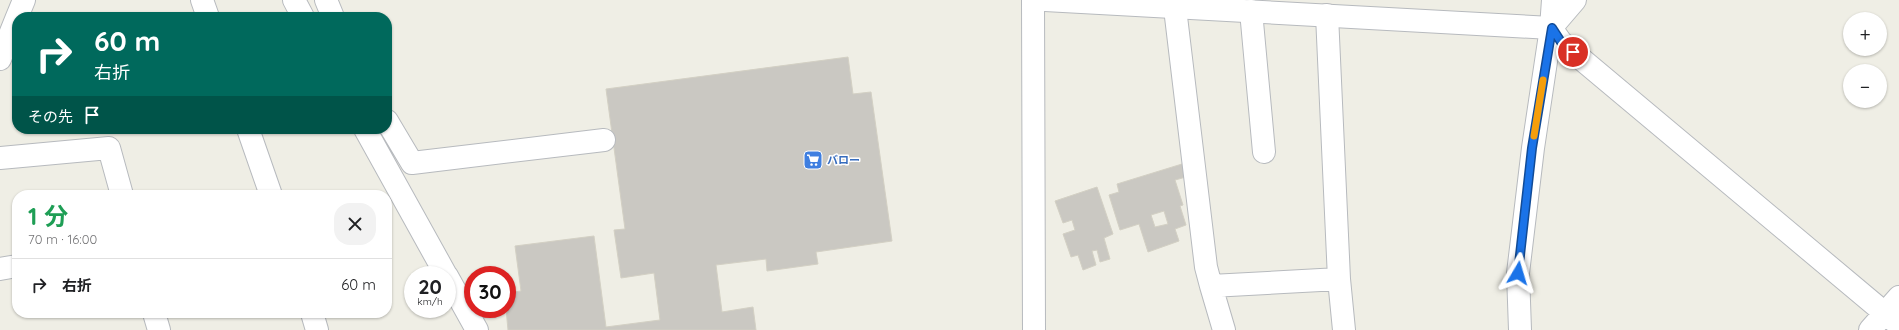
<!DOCTYPE html>
<html lang="ja">
<meta charset="utf-8">
<style>
:root{--surface:#fff;--page:#f2f2f2;--text:#202124;--muted:#757577;--line:#e0e0e0}
body{margin:0;font-family:Quicksand,"Noto Sans JP",sans-serif;background:var(--page);color:var(--text);height:100vh;display:flex;flex-direction:column;font-size:15px;white-space:nowrap}
*{box-sizing:border-box;margin:0}
p{font-size:13px;color:var(--muted)}
.icon{flex:none;width:22px;height:22px;fill:none;stroke:currentColor;stroke-width:2;stroke-linecap:round;stroke-linejoin:round}
.map{position:relative;flex:1;overflow:hidden}
.drawer{position:absolute;left:12px;top:190px;width:380px;height:128px;display:flex;flex-direction:column;background:var(--surface);border-radius:16px;box-shadow:0 1px 3px #0004}
.drawer>*{flex:none}
.guide{position:absolute;left:12px;top:12px;width:380px;height:122px;border-radius:16px;box-shadow:0 1px 3px #0004;background:#00695c;color:#fff;overflow:hidden}
.fabs{position:absolute;left:1843px;top:12px;display:grid;gap:8px}
.fabs a{display:grid;place-items:center;width:44px;height:44px;border-radius:50%;background:var(--surface);box-shadow:0 1px 3px #0004;font-size:20px}
.speed{position:absolute;left:404px;top:266px;display:flex;gap:8px;font-size:20px;font-weight:700;text-align:center}
.speed>*{display:grid;place-content:center;width:52px;height:52px;border-radius:50%;background:var(--surface);box-shadow:0 1px 3px #0004;line-height:1}
.speed small{font-size:10px;font-weight:400}
.speed .limit{border:6px solid #d22;background:#fff;color:#111}
.pin{position:absolute;display:grid;place-items:center;width:34px;height:34px;color:#fff;margin:-17px;border:2px solid #fff;border-radius:50%;box-shadow:0 1px 4px #0007}
.me{position:absolute;width:44px;margin:-22px;rotate:7deg;stroke-linejoin:round;filter:drop-shadow(0 0 3px #0008)}
.turn{display:flex;align-items:center;gap:14px;height:84px;padding:0 16px;font-size:18px}
.turn .icon{width:52px;height:52px;stroke-width:2.5}
.turn b{display:block;font-size:28px;line-height:34px}
.then{display:flex;align-items:center;height:38px;padding:0 16px;background:#0003;gap:8px;font-size:15px}
.round{display:grid;place-items:center;flex:none;width:42px;height:42px;border-radius:16px;background:var(--page)}
.summary{display:flex;align-items:center;justify-content:space-between;height:68px;padding:0 16px}
h1{font-size:24px;font-weight:700;line-height:30px;color:#1e9e55}
ul{padding:0;list-style:none}
li{display:flex;align-items:center;gap:12px;height:52px;padding:0 16px;border-top:1px solid var(--line)}
li div{flex:1}
li b{display:block;font-size:15px}
li em{font-style:normal}
.map>svg:first-child{display:block}
</style>
<div class="map">
<svg width="1899" height="330" viewBox="0 0 1899 330">
<rect width="100%" height="100%" fill="#efeee5"/>
<path fill="#cac8c2" stroke="#d3d0c4" fill-rule="evenodd" d="M 848,57 L 853,94 L 871,92 L 892,241 L 816,252 L 818,264 L 767,271 L 766,259 L 716,265 L 722,312 L 753,307 L 756,330 L 508,330 L 506,309 L 507,309 L 507,293 L 521,291 L 515,246 L 594,236 L 606,327 L 660,320 L 654,273 L 621,278 L 614,230 L 625,229 L 606,89 Z
M 1182,164 L 1186,177 L 1175,180 L 1183,205 L 1180,206 L 1186,225 L 1175,229 L 1179,241 L 1148,252 L 1139,224 L 1120,230 L 1109,195 L 1119,192 L 1117,184 ZM 1164,211 L 1168,224 L 1155,227 L 1151,215 Z
M 1097,187 L 1113,234 L 1104,238 L 1110,259 L 1100,262 L 1097,250 L 1092,251 L 1096,265 L 1083,270 L 1078,255 L 1071,257 L 1063,234 L 1075,230 L 1072,220 L 1063,223 L 1055,201 Z"/>
<g fill="none" stroke-linecap="round" stroke-linejoin="round">
<g stroke="#b7babe" stroke-width="24">
<path id="minor" d="M 202,0 L 208,17
M 294,0 L 303,17
M 326,0 L 333,17
M 1033,0 L 1034,330
M 1174,0 L 1206,267 L 1211,286 L 1339,279 L 1327,15
M 1251,11 L 1264,152
M 17,17 L 24,0
M 1551,28 L 1561,42 L 1899,325
M 1551,28 L 1575,0
M 0,59 L 17,17
M 387,121 L 412,163 L 604,140
M 248,129 L 271,195
M 365,129 L 446,275
M 0,158 L 109,148 L 122,195
M 0,269 L 17,266
M 447,276 L 477,330
M 1339,279 L 1344,330
M 1211,286 L 1224,330
M 154,313 L 159,330
M 312,313 L 317,330
M 1520,330 L 1518,273 L 1533,148 L 1551,28 L 1553,0
M 1870,330 L 1899,297"/>
</g>
<g stroke="#b7babe" stroke-width="24">
<path id="tertiary" d="M 1045,0 L 1551,28"/>
</g>
<use href="#minor" stroke="#fff" stroke-width="22"/>
<use href="#tertiary" stroke="#fff" stroke-width="22"/>
</g>
<g fill="none" stroke-linecap="round" stroke-linejoin="round">
<g stroke="#114b97" stroke-width="10">
<path id="route" d="M 1518,273 L 1532,148 L 1552,28 L 1561,42 L 1573,52"/>
</g>
<use href="#route" stroke="#1a73e8" stroke-width="7"/>
<path stroke="#f59e0b" stroke-width="7" d="M 1534,136 L 1543,80"/>
</g>
<defs>
<g id="supermarket-square" transform="scale(1)"><rect x="-9" y="-9" width="18" height="18" rx="4" fill="#3f7fe0" stroke="#fff"/><path d="M-6-5.5h2.5l.6 2H6L4.5 2H-2.5L-4.4-4H-6ZM-1.5 3.2a1.3 1.3 0 1 0 .1 0ZM3 3.2a1.3 1.3 0 1 0 .1 0Z" fill="#fff"/></g>
</defs>
<g fill-rule="evenodd">
<use href="#supermarket-square" x="813" y="160"/>
</g>
<g text-anchor="middle" dominant-baseline="central" stroke-width="3" stroke-linejoin="round" paint-order="stroke">
<g font-size="11" font-weight="bold" fill="#366cbe" stroke="#fff" text-anchor="start">
<text x="827" y="160">バロー</text>
</g>
</g>
</svg>
<div class="fabs">
<a>+</a>
<a>−</a>
</div>
<div class="speed"><div>20<small>km/h</small></div><div class="limit">30</div></div>
<div class="pin" style="left:1573px;top:52px;background:#d93025"><svg class="icon" aria-label="arrive" viewBox="0 0 24 24"><path d="M6 21V4h12l-3 4 3 4H6"/></svg></div>
<svg class="me" style="left:1518px;top:273px" viewBox="-20 -20 40 40"><path d="M0-17L14 15 0 8-14 15z" fill="#1a73e8" stroke="#fff" stroke-width="4"/></svg>
<div class="guide">
<div class="turn"><svg class="icon" aria-label="right" viewBox="0 0 24 24"><path d="M7 20v-9h11M14 6l5 5-5 5"/></svg><div><b>60 m</b>右折</div></div>
<div class="then">その先<svg class="icon" aria-label="arrive" viewBox="0 0 24 24"><path d="M6 21V4h12l-3 4 3 4H6"/></svg></div>
</div>
<section class="drawer">
<div class="summary"><div><h1>1 分</h1><p>70 m · 16:00</p></div><a class="round"><svg class="icon" aria-label="close" viewBox="0 0 24 24"><path d="M6 6l12 12M18 6L6 18"/></svg></a></div>
<ul>
<li><svg class="icon" aria-label="right" viewBox="0 0 24 24"><path d="M7 20v-9h11M14 6l5 5-5 5"/></svg><div><b>右折</b></div><em>60 m</em></li>
</ul>
</section>
</div>
